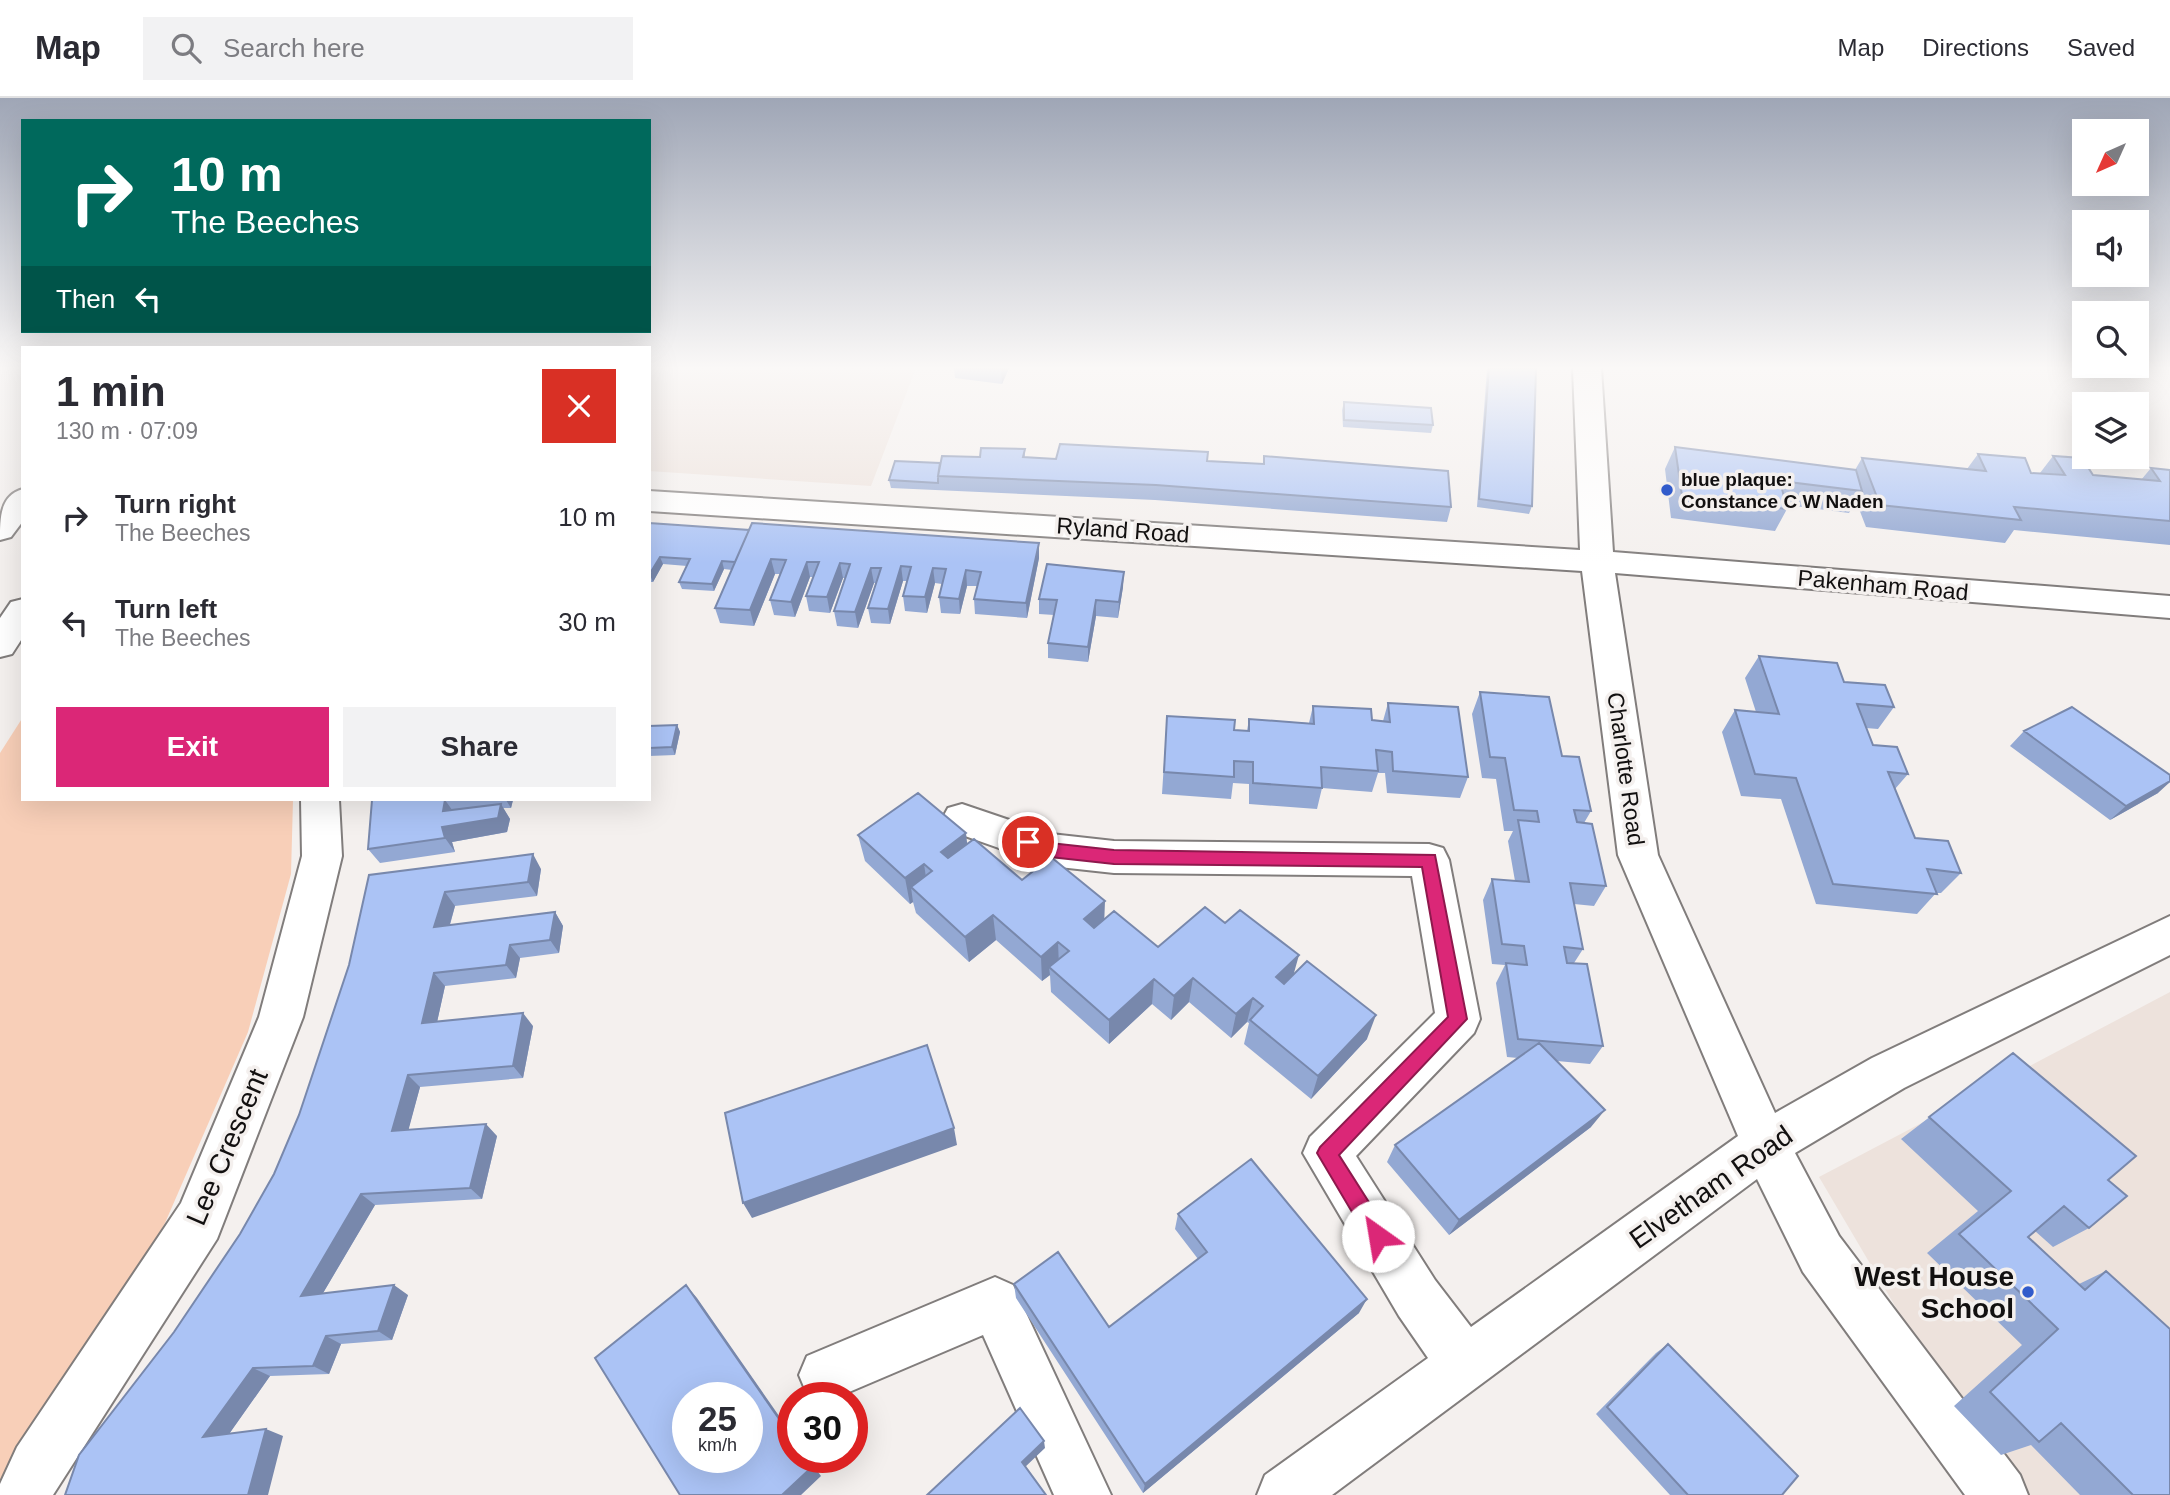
<!DOCTYPE html>
<meta charset="utf-8">
<style>
:root{--surface:#fff;--page:#f2f2f3;--text:#2b2b33;--muted:#7c7c81;--line:#e1e1e2;--accent:#db2777}
body{margin:0;font-family:Arial,sans-serif;background:var(--page);color:var(--text);height:100vh;display:flex;flex-direction:column;font-size:26px;white-space:nowrap}
*{box-sizing:border-box;margin:0}
p{font-size:23px;color:var(--muted)}
.icon{flex:none;width:38px;height:38px;fill:none;stroke:currentColor;stroke-width:2;stroke-linecap:round;stroke-linejoin:round}
.map{position:relative;flex:1;overflow:hidden}
.panel{position:absolute;left:21px;top:248px;width:630px;height:455px;display:flex;flex-direction:column;background:var(--surface);border-radius:0px;box-shadow:0 7px 28px #0002}
.panel>*{flex:none}
.hud{position:absolute;left:21px;top:21px;width:630px;height:214px;border-radius:0px;box-shadow:0 7px 28px #0002;background:#00695c;color:#fff;overflow:hidden}
.needle{width:46px;rotate:225deg}
.controls{position:absolute;left:2072px;top:21px;display:grid;gap:14px}
.controls a{display:grid;place-items:center;width:77px;height:77px;border-radius:0px;background:var(--surface);box-shadow:0 7px 28px #0002;font-size:35px}
.speed{position:absolute;left:672px;top:1284px;display:flex;gap:14px;font-size:35px;font-weight:700;text-align:center}
.speed>*{display:grid;place-content:center;width:91px;height:91px;border-radius:50%;background:var(--surface);box-shadow:0 7px 28px #0002;line-height:1}
.speed small{font-size:18px;font-weight:400}
.speed .limit{border:10px solid #d22;background:#fff;color:#111}
.pin{position:absolute;display:grid;place-items:center;width:60px;height:60px;color:#fff;margin:-30px;border:4px solid #fff;border-radius:50%;box-shadow:0 2px 7px #0007}
.me{position:absolute;width:77px;margin:-38px;rotate:328deg;stroke-linejoin:round;filter:drop-shadow(0 0 5px #0008)}
.turn{display:flex;align-items:center;gap:24px;height:147px;padding:0 35px;font-size:32px}
.turn .icon{width:91px;height:91px;stroke-width:2.5}
.turn b{display:block;font-size:49px;line-height:60px}
.then{display:flex;align-items:center;height:66px;padding:0 35px;background:#0003;gap:14px;font-size:26px}
.round{display:grid;place-items:center;flex:none;width:74px;height:74px;border-radius:0px;background:var(--page)}
.head{display:flex;align-items:center;justify-content:space-between;height:119px;padding:0 35px}
h1{font-size:42px;font-weight:600;line-height:52px}
.button{display:flex;gap:14px;margin-top:auto;padding:14px 35px}
.button a{flex:1;height:80px;border-radius:0px;background:var(--accent);color:#fff;font-size:28px;font-weight:600;line-height:80px;text-align:center}
.button a+a{background:var(--page);color:var(--text)}
ul{padding:0;list-style:none}
li{display:flex;align-items:center;gap:21px;height:105px;padding:0 35px}
li div{flex:1}
li b{display:block;font-size:26px}
li em{font-style:normal}
header{display:flex;align-items:center;gap:42px;box-sizing:border-box;height:98px;padding:0 35px;background:var(--surface);border-bottom:2px solid var(--line)}
header strong{font-size:33px}
nav{display:flex;gap:38px;margin-inline-start:auto;font-size:24px}
.search{width:490px;height:63px;background:var(--page);display:flex;align-items:center;gap:18px;box-sizing:border-box;padding:0 24px;border-radius:0px;color:var(--muted);font-size:26px}
.map>svg:first-child{display:block}
</style>
<header>
<strong>Map</strong>
<div class="search"><svg class="icon" aria-label="search" viewBox="0 0 24 24"><circle cx="10" cy="10" r="6"/><path d="M15 15l6 6"/></svg>Search here</div>
<nav><a>Map</a><a>Directions</a><a>Saved</a></nav>
</header>
<div class="map">
<svg width="2170" height="1397" viewBox="0 0 2170 1397">
<rect width="100%" height="100%" fill="#f4f0ee"/>
<path fill="#ede2dc" d="M 649,270 L 916,270 L 871,388 L 649,373 Z
M 2170,894 L 2170,1397 L 2023,1397 L 1954,1308 L 1819,1079 Z"/>
<path fill="#f8cfb8" d="M 23,619 L 23,702 L 293,702 L 291,776 L 248,934 L 165,1125 L 6,1397 L 0,1397 L 0,655 Z"/>
<g fill="none" stroke-linecap="round" stroke-linejoin="round">
<g stroke="#817d7c" stroke-width="4">
<path id="minor" d="M 1573,270 L 1601,270 L 1613,454 L 2170,498 L 2170,520 L 1615,475 L 1658,757 L 1775,1015 L 1872,960 L 2170,818 L 2170,857 L 1904,990 L 1795,1055 L 1839,1138 L 2020,1377 L 2028,1397 L 1965,1397 L 1803,1174 L 1757,1081 L 1332,1397 L 1257,1397 L 1265,1377 L 1428,1260 L 1399,1218 L 1303,1055 L 1310,1039 L 1435,915 L 1412,778 L 1114,775 L 1050,768 L 948,732 L 942,721 L 948,710 L 962,706 L 1051,736 L 1114,743 L 1429,746 L 1443,750 L 1449,762 L 1480,921 L 1474,935 L 1356,1058 L 1435,1182 L 1471,1229 L 1738,1038 L 1618,757 L 1582,473 L 649,413 L 649,393 L 1580,452 Z
M 301,702 L 339,702 L 342,758 L 303,919 L 224,1123 L 217,1141 L 53,1397 L 0,1397 L 0,1386 L 17,1349 L 181,1105 L 259,919 L 302,758 Z
M 995,1179 L 1013,1187 L 1111,1397 L 1054,1397 L 983,1237 L 835,1300 L 817,1300 L 807,1296 L 799,1277 L 807,1258 Z"/>
</g>
<g stroke="#817d7c" stroke-width="4">
<path id="highway" d="M 23,391 L 23,423 L 11,439 L 0,442 C 0,420 0,397 23,391 Z
M 23,501 L 23,539 L 12,556 L 0,559 L 0,520 L 11,504 Z"/>
</g>
<use href="#minor" fill="#fff" fill-rule="evenodd"/>
<use href="#highway" fill="#fff" fill-rule="evenodd"/>
</g>
<path fill="#93a8d3" d="M 954,270 L 1009,270 L 1002,286 L 955,280 Z
M 1487,270 L 1536,270 L 1532,408 L 1529,416 L 1477,409 Z
M 1344,304 L 1433,327 L 1431,335 L 1343,329 L 1342,312 Z
M 1675,349 L 1855,372 L 1862,360 L 1967,371 L 1978,356 L 2031,375 L 2040,375 L 2053,358 L 2093,377 L 2141,382 L 2151,370 L 2170,372 L 2170,447 L 2014,432 L 2005,445 L 1866,429 L 1856,403 L 1849,415 L 1786,407 L 1787,411 L 1775,433 L 1671,420 L 1665,371 Z
M 1025,351 L 1025,360 L 1056,361 L 1208,354 L 1208,363 L 1263,366 L 1264,358 L 1451,409 L 1447,424 L 1155,402 L 891,390 L 889,382 L 940,365 Z
M 649,425 L 749,432 L 1039,445 L 1039,460 L 1027,520 L 975,516 L 974,501 L 977,488 L 967,488 L 960,516 L 941,515 L 939,499 L 942,486 L 935,485 L 927,515 L 905,513 L 903,498 L 907,483 L 903,483 L 890,526 L 871,525 L 868,510 L 876,485 L 874,485 L 858,530 L 837,528 L 834,513 L 845,480 L 843,480 L 830,515 L 809,513 L 806,498 L 813,479 L 810,479 L 795,519 L 774,517 L 770,502 L 780,476 L 775,476 L 754,528 L 720,525 L 715,510 L 732,472 L 724,471 L 714,493 L 682,491 L 679,484 L 687,468 L 663,466 L 653,484 L 649,484 Z
M 1123,489 L 1118,520 L 1096,518 L 1088,564 L 1048,560 L 1048,545 L 1054,517 L 1039,516 L 1039,501 Z
M 1759,558 L 1844,584 L 1894,609 L 1878,631 L 1866,630 L 1873,647 L 1908,676 L 1895,691 L 1915,740 L 1961,775 L 1941,795 L 1936,795 L 1917,816 L 1816,806 L 1781,701 L 1741,698 L 1722,634 L 1735,612 L 1756,614 L 1745,580 Z
M 1480,594 L 1562,658 L 1591,713 L 1584,725 L 1606,788 L 1594,808 L 1574,806 L 1583,851 L 1574,865 L 1603,948 L 1590,966 L 1557,963 L 1591,1029 L 1449,1137 L 1387,1064 L 1395,1047 L 1518,960 L 1507,959 L 1496,885 L 1505,867 L 1492,866 L 1483,802 L 1492,781 L 1515,783 L 1508,743 L 1513,733 L 1504,733 L 1496,681 L 1482,680 L 1472,616 Z
M 1388,605 L 1468,679 L 1460,700 L 1387,695 L 1385,675 L 1378,675 L 1372,694 L 1322,690 L 1317,711 L 1249,706 L 1249,686 L 1233,685 L 1231,701 L 1162,696 L 1167,618 L 1234,632 L 1247,633 L 1249,621 L 1309,625 L 1313,608 L 1372,622 L 1383,623 Z
M 677,627 L 680,634 L 675,657 L 649,658 L 649,628 Z
M 2024,633 L 2158,695 L 2110,722 L 2010,648 Z
M 372,702 L 513,702 L 511,710 L 503,710 L 510,721 L 507,734 L 452,744 L 455,754 L 380,765 L 368,751 Z
M 858,737 L 967,746 L 1022,782 L 1158,849 L 1225,825 L 1294,876 L 1367,941 L 1311,1001 L 1244,946 L 1249,925 L 1247,924 L 1231,940 L 1189,904 L 1171,922 L 1152,906 L 1109,946 L 1051,894 L 1050,877 L 1042,883 L 996,842 L 969,864 L 916,815 L 913,804 L 910,806 L 865,763 Z
M 541,771 L 537,798 L 455,808 L 450,827 L 555,814 L 563,828 L 559,855 L 520,860 L 516,880 L 445,888 L 437,924 L 533,928 L 523,980 L 420,989 L 408,1032 L 497,1038 L 482,1101 L 375,1107 L 323,1195 L 408,1197 L 392,1242 L 341,1246 L 329,1276 L 270,1278 L 229,1336 L 283,1338 L 65,1397 L 240,1136 L 274,1076 L 299,1017 L 349,867 L 369,777 Z
M 2013,955 L 2108,1082 L 2089,1130 L 2053,1149 L 2035,1133 L 2028,1139 L 2079,1186 L 2106,1173 L 2170,1397 L 2080,1397 L 2031,1347 L 2001,1357 L 1954,1308 L 2022,1247 L 1927,1155 L 1978,1113 L 1901,1041 Z
M 1178,1116 L 1359,1215 L 1143,1395 L 1016,1200 L 1014,1186 L 1109,1229 L 1198,1161 L 1175,1131 Z
M 1668,1246 L 1782,1397 L 1670,1397 L 1596,1316 L 1656,1255 Z"/>
<path fill="#7888ac" d="M 1002,270 L 1009,270 L 1002,286 L 1001,271 Z
M 1039,445 L 1039,460 L 1027,520 L 1026,505 Z
M 660,459 L 663,466 L 653,484 L 650,477 Z
M 771,461 L 775,476 L 754,528 L 750,512 Z
M 722,463 L 724,471 L 714,493 L 712,486 Z
M 807,464 L 810,479 L 795,519 L 791,504 Z
M 840,465 L 843,480 L 830,515 L 827,499 Z
M 901,468 L 903,483 L 890,526 L 888,511 Z
M 871,470 L 874,485 L 858,530 L 855,514 Z
M 933,470 L 935,485 L 927,515 L 925,499 Z
M 966,472 L 967,488 L 960,516 L 959,501 Z
M 1124,474 L 1123,489 L 1118,520 L 1119,504 Z
M 1096,502 L 1096,518 L 1088,564 L 1088,549 Z
M 677,627 L 680,634 L 675,657 L 672,649 Z
M 2170,683 L 2170,684 L 2158,695 L 2110,722 L 2126,708 Z
M 445,702 L 455,716 L 443,713 Z
M 506,702 L 513,702 L 511,710 Z
M 501,706 L 510,721 L 507,734 L 452,744 L 455,754 L 445,740 L 442,729 Z
M 966,735 L 969,762 L 945,780 L 941,754 Z
M 533,756 L 541,771 L 537,798 L 528,784 Z
M 924,766 L 928,793 L 911,789 L 913,804 L 910,806 L 905,780 Z
M 445,794 L 455,808 L 445,843 L 434,829 Z
M 1105,803 L 1104,829 L 1084,846 L 1084,821 Z
M 555,814 L 563,828 L 559,855 L 550,842 Z
M 993,817 L 996,842 L 969,864 L 965,839 Z
M 1058,844 L 1059,869 L 1049,869 L 1050,877 L 1042,883 L 1041,859 Z
M 510,847 L 520,860 L 516,880 L 506,867 Z
M 1299,857 L 1292,882 L 1270,904 L 1276,879 Z
M 434,875 L 445,888 L 434,938 L 422,925 Z
M 1193,880 L 1189,904 L 1171,922 L 1174,898 Z
M 1154,881 L 1152,906 L 1109,946 L 1109,922 Z
M 1253,900 L 1247,924 L 1231,940 L 1236,916 Z
M 523,915 L 533,928 L 523,980 L 513,968 Z
M 1376,917 L 1367,941 L 1311,1001 L 1318,978 Z
M 408,977 L 420,989 L 405,1045 L 392,1033 Z
M 1605,1012 L 1591,1029 L 1449,1137 L 1459,1122 Z
M 486,1026 L 497,1038 L 482,1101 L 470,1090 Z
M 954,1030 L 957,1047 L 752,1120 L 743,1105 Z
M 361,1096 L 375,1107 L 316,1207 L 301,1198 Z
M 394,1187 L 408,1197 L 392,1242 L 378,1233 Z
M 686,1187 L 697,1200 L 793,1338 L 793,1341 Z
M 1367,1201 L 1359,1215 L 1143,1395 L 1145,1386 Z
M 326,1238 L 341,1246 L 329,1276 L 313,1268 Z
M 253,1270 L 270,1278 L 222,1346 L 203,1339 Z
M 266,1331 L 283,1338 L 268,1397 L 248,1397 Z
M 1044,1343 L 1045,1350 L 1023,1371 L 1022,1364 Z
M 806,1360 L 808,1360 L 821,1378 L 801,1397 L 782,1397 Z"/>
<path fill="#abc3f5" stroke="#7888ac" stroke-width="2" fill-rule="evenodd" d="M 1489,270 L 1536,270 L 1532,408 L 1479,401 Z
M 1344,304 L 1431,310 L 1433,327 L 1344,322 Z
M 1060,346 L 1208,354 L 1207,363 L 1264,366 L 1264,358 L 1448,373 L 1451,409 L 1156,387 L 938,378 L 942,358 L 980,359 L 981,350 L 1025,351 L 1023,359 L 1056,361 Z
M 1675,349 L 1856,372 L 1862,393 L 1780,383 L 1787,411 L 1682,398 Z
M 1978,356 L 2025,360 L 2031,375 L 2065,377 L 2053,358 L 2082,360 L 2093,377 L 2160,383 L 2151,370 L 2170,372 L 2170,423 L 2014,409 L 2021,422 L 1880,407 L 1862,360 L 1986,373 Z
M 895,363 L 940,365 L 938,378 L 938,385 L 889,382 Z
M 649,425 L 749,432 L 735,464 L 722,463 L 712,486 L 679,484 L 690,461 L 660,459 L 649,477 Z
M 752,425 L 1039,445 L 1026,505 L 974,501 L 981,474 L 966,472 L 959,501 L 939,499 L 946,471 L 933,470 L 925,499 L 903,498 L 911,469 L 901,468 L 888,511 L 868,510 L 881,470 L 871,470 L 855,514 L 834,513 L 850,466 L 840,465 L 827,499 L 806,498 L 819,464 L 807,464 L 791,504 L 770,502 L 786,462 L 771,461 L 750,512 L 715,510 Z
M 1047,466 L 1124,474 L 1119,504 L 1096,502 L 1088,549 L 1048,545 L 1057,502 L 1039,501 Z
M 1759,558 L 1837,565 L 1844,584 L 1885,587 L 1894,609 L 1857,606 L 1873,647 L 1897,649 L 1908,676 L 1888,674 L 1915,740 L 1948,743 L 1961,775 L 1927,771 L 1937,796 L 1833,786 L 1796,680 L 1755,676 L 1735,612 L 1779,616 Z
M 1480,594 L 1549,599 L 1562,658 L 1579,659 L 1591,713 L 1574,712 L 1577,724 L 1592,726 L 1606,788 L 1570,785 L 1583,851 L 1564,849 L 1567,865 L 1587,866 L 1603,948 L 1518,941 L 1506,865 L 1527,867 L 1524,848 L 1502,846 L 1492,781 L 1529,784 L 1518,722 L 1539,724 L 1537,713 L 1514,712 L 1505,660 L 1490,659 Z
M 1388,605 L 1458,609 L 1468,679 L 1393,673 L 1392,654 L 1376,652 L 1378,673 L 1321,669 L 1322,690 L 1253,685 L 1253,664 L 1234,663 L 1234,679 L 1164,674 L 1167,618 L 1235,622 L 1234,632 L 1249,633 L 1249,621 L 1314,626 L 1313,608 L 1371,611 L 1372,622 L 1390,624 Z
M 2072,609 L 2170,677 L 2170,683 L 2126,708 L 2024,633 Z
M 677,627 L 672,649 L 649,650 L 649,628 Z
M 918,695 L 966,735 L 941,754 L 948,760 L 974,741 L 1022,782 L 1051,759 L 1105,803 L 1084,821 L 1094,830 L 1114,813 L 1158,849 L 1205,809 L 1225,825 L 1240,812 L 1299,857 L 1276,879 L 1284,886 L 1307,863 L 1376,917 L 1318,978 L 1250,922 L 1263,908 L 1253,900 L 1236,916 L 1193,880 L 1174,898 L 1154,881 L 1109,922 L 1049,869 L 1069,853 L 1058,844 L 1041,859 L 993,817 L 965,839 L 911,789 L 932,773 L 924,766 L 905,780 L 858,737 Z
M 372,702 L 445,702 L 443,713 L 501,706 L 498,720 L 442,729 L 445,740 L 368,751 Z
M 533,756 L 528,784 L 445,794 L 434,829 L 555,814 L 550,842 L 510,847 L 506,867 L 434,875 L 422,925 L 523,915 L 513,968 L 408,977 L 392,1033 L 486,1026 L 470,1090 L 361,1096 L 301,1198 L 394,1187 L 378,1233 L 326,1238 L 313,1268 L 253,1270 L 203,1339 L 266,1331 L 248,1397 L 65,1397 L 79,1357 L 174,1234 L 240,1136 L 274,1076 L 299,1017 L 349,867 L 369,777 Z
M 1539,945 L 1605,1012 L 1459,1122 L 1395,1047 Z
M 927,947 L 954,1030 L 743,1105 L 725,1015 Z
M 2013,955 L 2136,1058 L 2108,1082 L 2127,1098 L 2089,1130 L 2064,1108 L 2028,1139 L 2085,1192 L 2106,1173 L 2170,1231 L 2170,1397 L 2133,1397 L 2061,1325 L 2039,1344 L 1990,1294 L 2058,1231 L 1959,1136 L 2011,1093 L 1929,1019 Z
M 1251,1061 L 1367,1201 L 1145,1386 L 1014,1186 L 1058,1154 L 1109,1229 L 1207,1154 L 1178,1116 Z
M 686,1187 L 793,1341 L 793,1360 L 806,1360 L 812,1369 L 782,1397 L 680,1397 L 595,1260 ZM 688,1300 L 747,1300 L 747,1360 L 688,1360 Z
M 1668,1246 L 1798,1378 L 1782,1397 L 1688,1397 L 1607,1309 Z
M 1020,1310 L 1044,1343 L 1022,1364 L 1046,1397 L 927,1397 Z"/>
<linearGradient id="sky" x2="0" y2="1"><stop stop-color="#9fa6b6"/><stop offset="0.58" stop-color="#faf8f7"/><stop offset="1" stop-color="#faf8f7" stop-opacity="0"/></linearGradient>
<rect width="2170" height="465" fill="url(#sky)"/>
<path fill="#db2777" stroke="#8e194d" stroke-width="2" d="M 1028,738 L 1050,745 L 1114,752 L 1435,757 L 1467,921 L 1339,1057 L 1386,1131 L 1389,1138 L 1386,1146 L 1378,1149 L 1371,1146 L 1317,1055 L 1320,1049 L 1448,919 L 1422,769 L 1114,766 L 1050,759 L 1022,749 L 1022,739 Z"/>
<g fill="#315bcb" stroke="#f4f0ee" stroke-width="2.5">
<circle cx="1667" cy="392" r="7"/>
<circle cx="2028" cy="1194" r="7"/>
</g>
<g text-anchor="middle" dominant-baseline="central" stroke-width="7" stroke-linejoin="round" paint-order="stroke">
<g font-size="19" font-weight="bold" fill="#121010" stroke="#f4f0ee" text-anchor="start">
<text x="1681" y="381">blue plaque:<tspan x="1681" dy="22">Constance C W Naden</tspan></text>
</g>
<g font-size="23" fill="#121010" stroke="#f4f0ee">
<text transform="translate(1123 432) rotate(4)">Ryland Road</text>
<text transform="translate(1883 487) rotate(5)">Pakenham Road</text>
<text transform="translate(1626 671) rotate(82)">Charlotte Road</text>
</g>
<g font-size="28" fill="#121010" stroke="#f4f0ee">
<text transform="translate(227 1049) rotate(-67)">Lee Crescent</text>
<text transform="translate(1711 1089) rotate(-35)">Elvetham Road</text>
</g>
<g font-size="28" font-weight="bold" fill="#121010" stroke="#f4f0ee" text-anchor="end">
<text x="2014" y="1178">West House<tspan x="2014" dy="32">School</tspan></text>
</g>
</g>
</svg>
<div class="controls">
<a><svg class="needle" viewBox="-14 -14 28 28"><path d="M0-13l5 13h-10z" fill="#e53935"/><path d="M0 13l5-13h-10z" fill="#7c7c81"/></svg></a>
<a><svg class="icon" aria-label="sound" viewBox="0 0 24 24"><path d="M4 9h4l5-4v14l-5-4H4zM17 9q2 3 0 6"/></svg></a>
<a><svg class="icon" aria-label="search" viewBox="0 0 24 24"><circle cx="10" cy="10" r="6"/><path d="M15 15l6 6"/></svg></a>
<a><svg class="icon" aria-label="layers" viewBox="0 0 24 24"><path d="M12 4l9 5-9 5-9-5zM3 14l9 5 9-5"/></svg></a>
</div>
<div class="speed"><div>25<small>km/h</small></div><div class="limit">30</div></div>
<div class="pin" style="left:1028px;top:744px;background:#d93025"><svg class="icon" aria-label="arrive" viewBox="0 0 24 24"><path d="M6 21V4h12l-3 4 3 4H6"/></svg></div>
<svg class="me" style="left:1378px;top:1138px" viewBox="-20 -20 40 40"><circle r="19" fill="#fff"/><path d="M0-13L10 11 0 6-10 11z" fill="#db2777"/></svg>
<div class="hud">
<div class="turn"><svg class="icon" aria-label="right" viewBox="0 0 24 24"><path d="M7 20v-9h11M14 6l5 5-5 5"/></svg><div><b>10 m</b>The Beeches</div></div>
<div class="then">Then<svg class="icon" aria-label="left" viewBox="0 0 24 24"><path d="M17 20v-9H6M10 6l-5 5 5 5"/></svg></div>
</div>
<section class="panel">
<div class="head"><div><h1>1 min</h1><p>130 m · 07:09</p></div><a class="round" style="background:#d93025;color:#fff"><svg class="icon" aria-label="close" viewBox="0 0 24 24"><path d="M6 6l12 12M18 6L6 18"/></svg></a></div>
<ul>
<li><svg class="icon" aria-label="right" viewBox="0 0 24 24"><path d="M7 20v-9h11M14 6l5 5-5 5"/></svg><div><b>Turn right</b><p>The Beeches</p></div><em>10 m</em></li>
<li><svg class="icon" aria-label="left" viewBox="0 0 24 24"><path d="M17 20v-9H6M10 6l-5 5 5 5"/></svg><div><b>Turn left</b><p>The Beeches</p></div><em>30 m</em></li>
</ul>
<div class="button"><a>Exit</a><a>Share</a></div>
</section>
</div>
